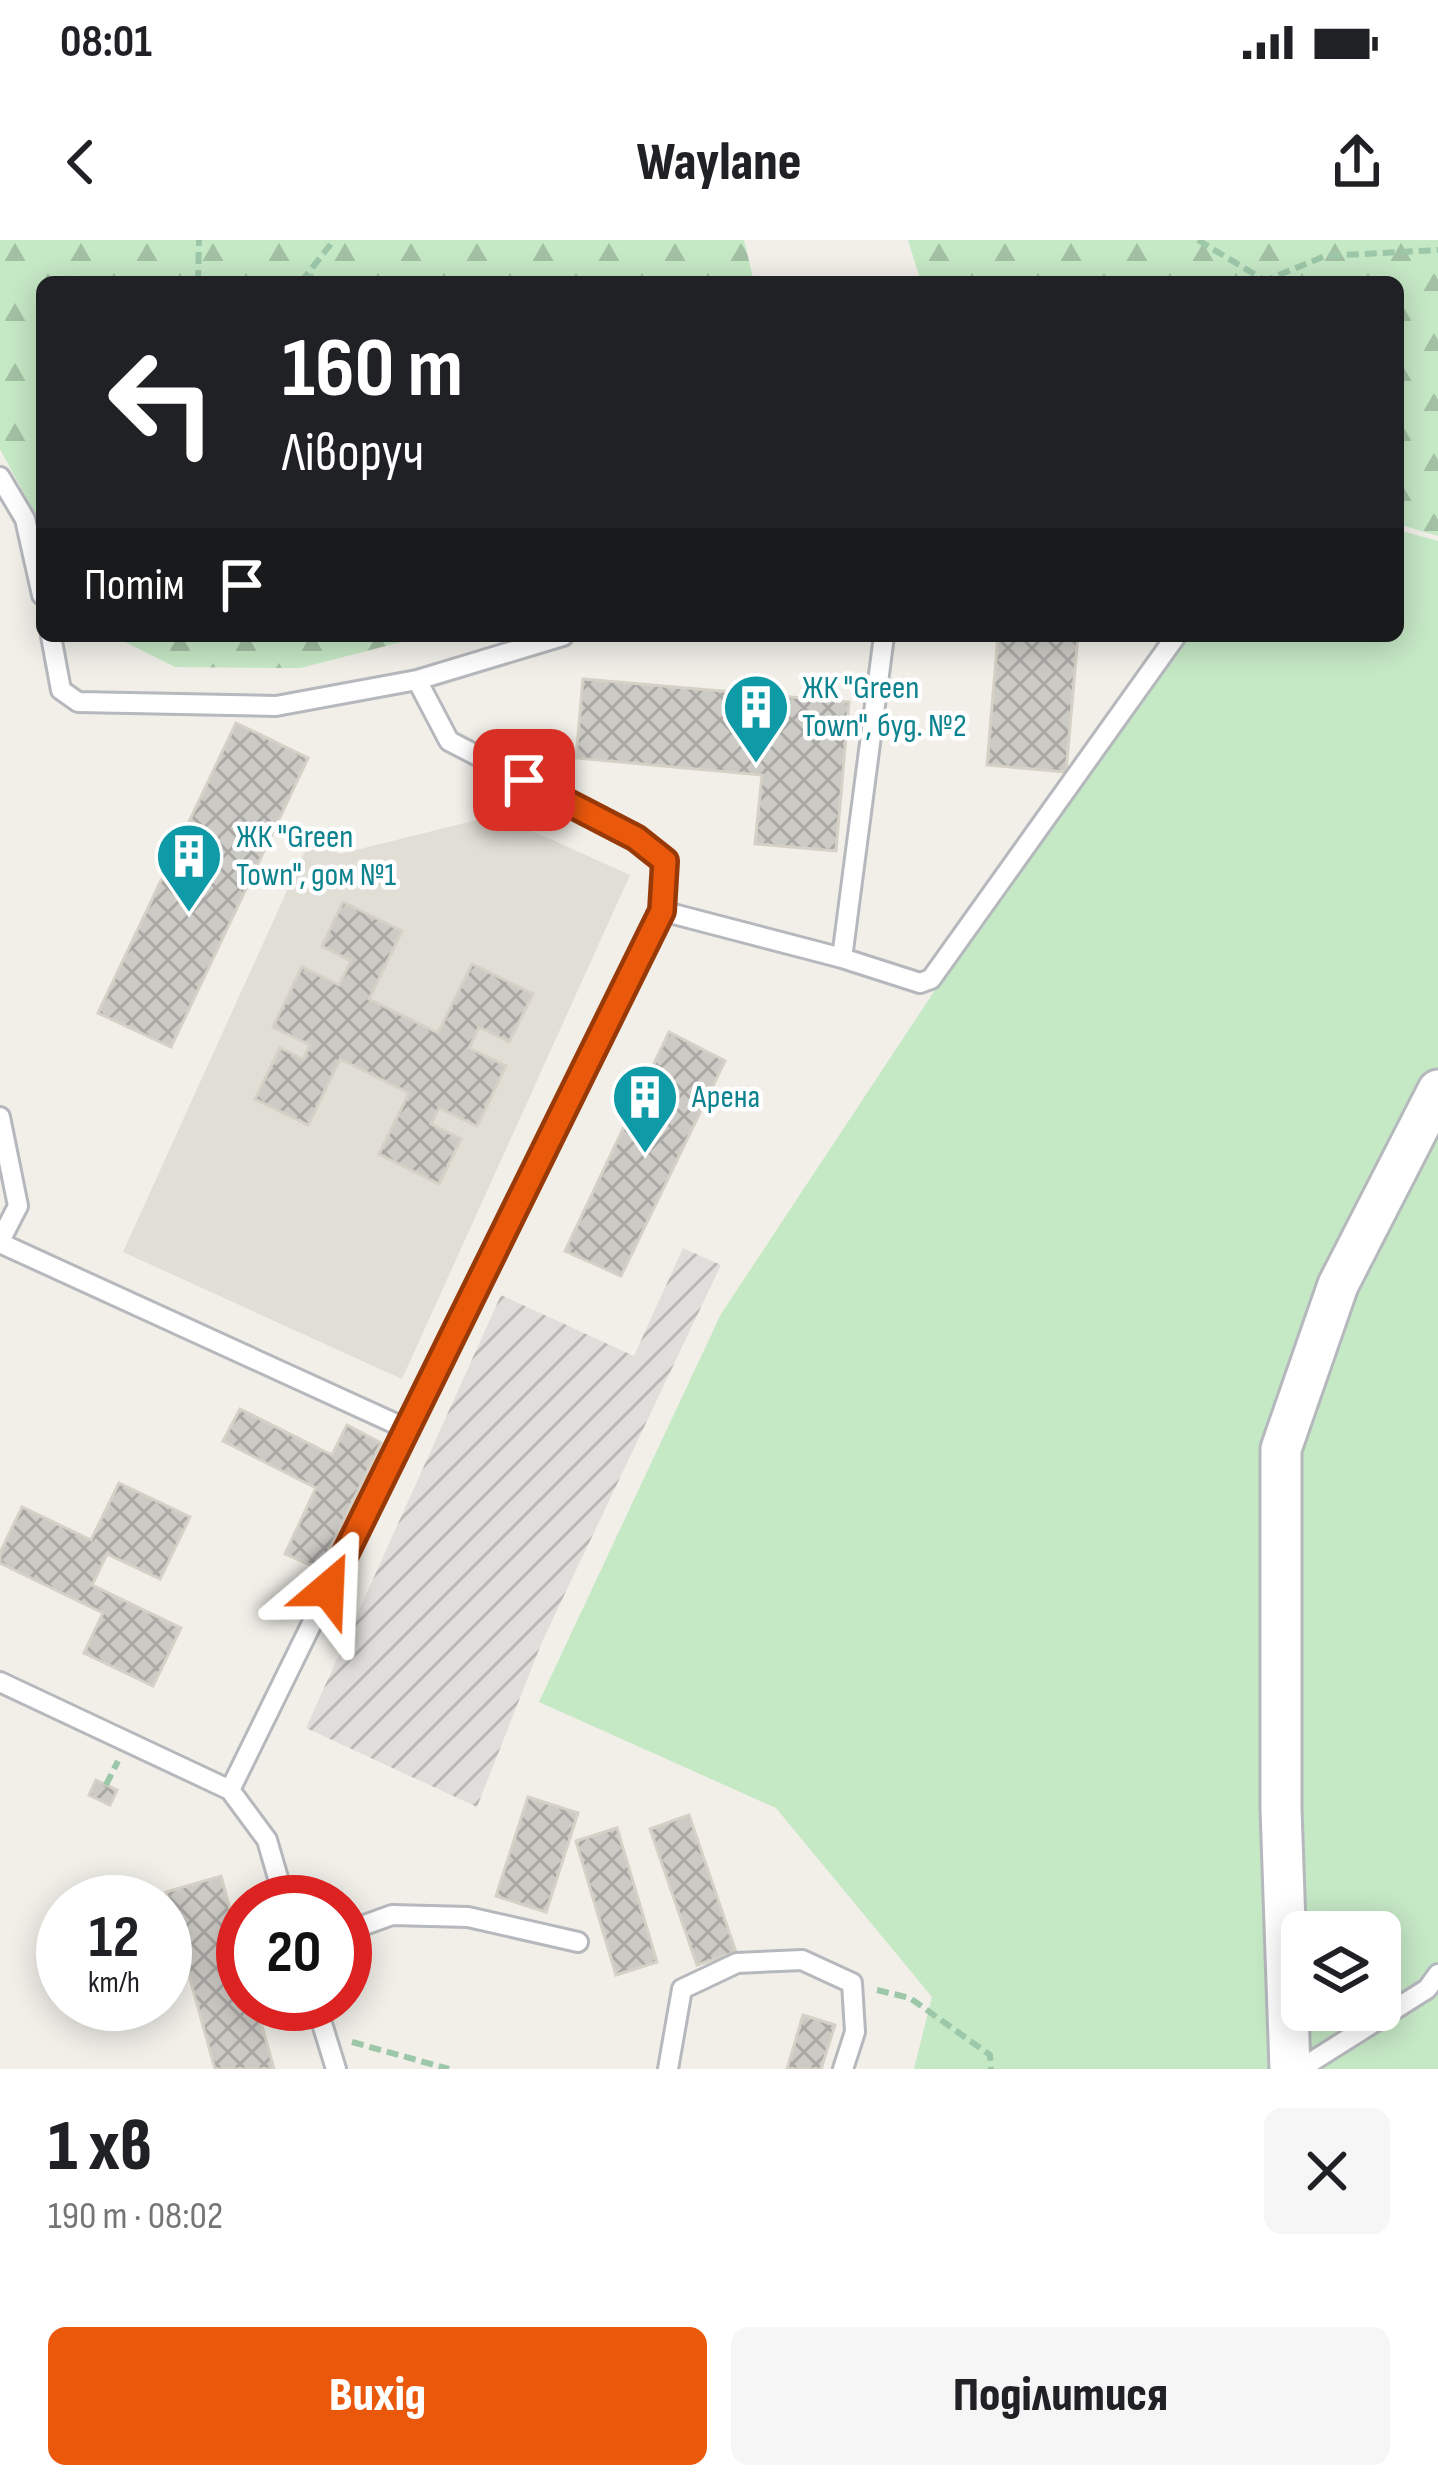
<!DOCTYPE html>
<html lang="uk">
<meta charset="utf-8">
<style>
:root{--surface:#fff;--page:#f6f6f6;--text:#202124;--muted:#757577;--accent:#ea580c}
body{margin:0;font-family:"Sofia Sans Condensed",sans-serif;background:var(--page);color:var(--text);height:100vh;display:flex;flex-direction:column;font-size:45px;white-space:nowrap}
*{box-sizing:border-box;margin:0}
p{font-size:39px;color:var(--muted)}
.icon{flex:none;width:66px;height:66px;fill:none;stroke:currentColor;stroke-width:2;stroke-linecap:round;stroke-linejoin:round}
.map{position:relative;height:1829px;overflow:hidden}
.details{display:flex;flex-direction:column;background:var(--surface);flex:1}
.details>*{flex:none}
.guide{position:absolute;left:36px;top:36px;width:1368px;height:366px;border-radius:18px;box-shadow:0 6px 30px #0003;background:#202124;color:#fff;overflow:hidden}
.fabs{position:absolute;left:1281px;top:1671px;display:grid;gap:24px}
.fabs a{display:grid;place-items:center;width:120px;height:120px;border-radius:18px;background:var(--surface);box-shadow:0 6px 30px #0003;font-size:60px}
.speed{position:absolute;left:36px;top:1635px;display:flex;gap:24px;font-size:60px;font-weight:700;text-align:center}
.speed>*{display:grid;place-content:center;width:156px;height:156px;border-radius:50%;background:var(--surface);box-shadow:0 6px 30px #0003;line-height:1}
.speed small{font-size:30px;font-weight:400}
.speed .limit{border:18px solid #d22;background:#fff;color:#111}
.pin{position:absolute;display:grid;place-items:center;width:102px;height:102px;color:#fff;margin:-51px;border-radius:24px;box-shadow:0 6px 18px #0006}
.me{position:absolute;width:132px;margin:-66px;rotate:26deg;stroke-linejoin:round;filter:drop-shadow(0 0 9px #0008)}
.turn{display:flex;align-items:center;gap:42px;height:252px;padding:0 48px;font-size:54px}
.turn .icon{width:156px;height:156px;stroke-width:2.5}
.turn b{display:block;font-size:84px;line-height:102px}
.then{display:flex;align-items:center;height:114px;padding:0 48px;background:#0003;gap:24px;font-size:45px}
.round{display:grid;place-items:center;flex:none;width:126px;height:126px;border-radius:18px;background:var(--page)}
.head{display:flex;align-items:center;justify-content:space-between;height:204px;padding:0 48px}
h1{font-size:72px;font-weight:800;line-height:90px}
.action{display:flex;gap:24px;margin-top:auto;padding:24px 48px}
.action a{flex:1;height:138px;border-radius:18px;background:var(--accent);color:#fff;font-size:48px;font-weight:800;line-height:138px;text-align:center}
.action a+a{background:var(--page);color:var(--text)}
.status{display:flex;justify-content:space-between;align-items:center;height:84px;padding:0 60px;background:var(--surface);direction:ltr}
.status svg{height:33px;fill:currentColor}
header{display:flex;justify-content:space-between;align-items:center;height:156px;padding:0 48px;background:var(--surface);font-size:54px;font-weight:800}
.map>svg:first-child{display:block}
</style>
<div class="status"><b>08:01</b><svg viewBox="0 0 49 12"><path d="M0 12V9h3v3zM5 12V6h3v6zM10 12V3h3v9zM15 12V0h3v12zM26 1h20v11H26zM47 4h2v5h-2z"/></svg></div>
<header><svg class="icon" aria-label="back" viewBox="0 0 24 24"><path d="M15 5l-7 7 7 7"/></svg>Waylane<svg class="icon" aria-label="share" viewBox="0 0 24 24"><path d="M12 15V3M7 8l5-5 5 5M5 13v7h14v-7"/></svg></header>
<div class="map">
<svg width="1438" height="1829" viewBox="0 0 1438 1829">
<defs>
<pattern id="industrial-furrows" width="10" height="10" patternUnits="userSpaceOnUse" patternTransform="scale(3)"><rect width="10" height="10" fill="#e0deda"/><path d="M-1 1l2-2M0 10L10 0M9 11l2-2" fill="none" stroke="#b9b8b5"/></pattern>
<pattern id="forest-firs" width="22" height="20" patternUnits="userSpaceOnUse" patternTransform="scale(3)"><rect width="22" height="20" fill="#c5e8c5"/><path d="M5 1l3.5 6h-7zM16 11l3.5 6h-7z" fill="#a3c0a4"/></pattern>
<pattern id="building-cross-hatch" width="8" height="8" patternUnits="userSpaceOnUse" patternTransform="scale(3)"><rect width="8" height="8" fill="#cccac5"/><path d="M0 0l8 8M0 8l8-8" fill="none" stroke="#a9a8a4"/></pattern>
</defs>
<rect width="100%" height="100%" fill="#f1efe8"/>
<path fill="url(#industrial-furrows)" d="M 683,1008 L 721,1025 L 542,1402 L 477,1567 L 306,1488 L 501,1055 L 634,1116 Z"/>
<path fill="#e1ded6" d="M 497,575 L 630,635 L 402,1139 L 123,1012 L 310,600 L 340,614 Z"/>
<path fill="url(#forest-firs)" d="M 0,0 L 744,0 L 754,42 L 42,42 L 42,286 L 0,209 Z
M 908,0 L 1438,0 L 1438,296 L 1398,284 L 1398,42 L 921,42 Z
M 113,396 L 425,396 L 300,428 L 175,427 Z"/>
<path fill="#c5e8c5" fill-rule="evenodd" d="M 1398,290 L 1438,301 L 1438,1829 L 914,1829 L 932,1757 L 776,1568 L 539,1462 L 721,1074 L 941,741 L 1186,396 L 1398,396 ZM 1302,1692 L 1380,1692 L 1380,1770 L 1302,1770 Z"/>
<path fill="url(#building-cross-hatch)" stroke="#d6d1c6" stroke-width="3" d="M 998,396 L 1078,396 L 1066,532 L 987,525 Z
M 583,439 L 849,462 L 836,611 L 755,604 L 762,535 L 576,518 Z
M 236,483 L 308,518 L 171,807 L 98,773 Z
M 343,662 L 402,691 L 369,759 L 438,793 L 472,724 L 533,754 L 509,802 L 479,787 L 469,808 L 506,826 L 477,886 L 439,868 L 431,884 L 461,899 L 439,944 L 379,914 L 409,853 L 340,819 L 308,885 L 255,859 L 280,808 L 303,819 L 310,805 L 273,787 L 302,727 L 339,745 L 351,721 L 322,706 Z
M 669,792 L 725,821 L 621,1036 L 565,1011 Z
M 240,1169 L 332,1215 L 347,1185 L 381,1203 L 320,1329 L 285,1314 L 316,1248 L 223,1201 Z
M 119,1243 L 190,1277 L 160,1339 L 107,1314 L 92,1345 L 181,1388 L 153,1446 L 84,1413 L 103,1373 L 0,1323 L 0,1313 L 22,1267 L 91,1300 Z
M 96,1540 L 117,1550 L 110,1565 L 89,1555 Z
M 528,1557 L 578,1573 L 546,1672 L 496,1656 Z
M 689,1575 L 736,1712 L 697,1725 L 650,1589 Z
M 617,1588 L 657,1722 L 616,1735 L 576,1601 Z
M 221,1636 L 243,1717 L 243,1764 L 256,1764 L 274,1829 L 215,1829 L 166,1652 Z
M 803,1775 L 835,1785 L 821,1829 L 787,1829 Z"/>
<g fill="none" stroke-linecap="round" stroke-linejoin="round">
<g stroke="#b5b8bc" stroke-width="24">
<path id="lane" d="M 0,237 L 25,279 L 42,355
M 51,396 L 61,450 L 78,462 L 276,466 L 417,440 L 563,396
M 417,440 L 449,501 L 636,598 L 665,621 L 662,671 L 842,718 L 884,396
M 842,718 L 920,743 L 931,739 L 1176,396
M 0,877 L 18,966 L 0,1001
M 0,1003 L 407,1189
M 0,1442 L 230,1550 L 267,1600 L 285,1662
M 230,1550 L 662,671
M 345,1692 L 392,1675 L 468,1677 L 578,1702
M 316,1764 L 336,1829
M 668,1829 L 682,1749 L 737,1723 L 802,1720 L 852,1743 L 855,1792 L 843,1829
M 1300,1829 L 1427,1749 L 1438,1734"/>
</g>
<g stroke="#b5b8bc" stroke-width="45">
<path id="street" d="M 1290,1829 L 1281,1569 L 1281,1209 L 1338,1045 L 1438,850"/>
</g>
<path stroke="#9cc7a9" stroke-width="6" stroke-dasharray="12 6" stroke-linecap="butt" d="M 1198,0 L 1264,40
M 198,42 L 199,0
M 301,42 L 334,0
M 1262,42 L 1325,16 L 1438,10
M 106,1545 L 118,1521
M 877,1750 L 910,1758 L 990,1815 L 991,1829
M 352,1802 L 449,1829"/>
<use href="#lane" stroke="#fff" stroke-width="18"/>
<use href="#street" stroke="#fff" stroke-width="39"/>
</g>
<g fill="none" stroke-linecap="round" stroke-linejoin="round">
<g stroke="#983908" stroke-width="30">
<path id="route" d="M 328,1349 L 662,671 L 665,621 L 636,598 L 524,540"/>
</g>
<use href="#route" stroke="#ea580c" stroke-width="21"/>
</g>
<defs>
<g id="building-pin" transform="scale(3.45)"><path d="M0 17L-7.5 6A9.5 9.5 0 1 1 7.5 6Z" fill="#0f9aa8" stroke="#fff"/><path d="M-4-6H4V6H1V3H-1V6H-4ZM-2.5-4.3h1.7v1.8h-1.7ZM.8-4.3h1.7v1.8H.8ZM-2.5-1h1.7V.8h-1.7ZM.8-1h1.7V.8H.8Z" fill="#fff"/></g>
</defs>
<g fill-rule="evenodd">
<use href="#building-pin" x="756" y="467"/>
<use href="#building-pin" x="189" y="616"/>
<use href="#building-pin" x="645" y="857"/>
</g>
<g text-anchor="middle" dominant-baseline="central" stroke-width="9" stroke-linejoin="round" paint-order="stroke">
<g font-size="33" fill="#0d838f" stroke="#fff" text-anchor="start">
<text x="802" y="448">ЖК "Green<tspan x="802" dy="38">Town", буд. №2</tspan></text>
<text x="236" y="597">ЖК "Green<tspan x="236" dy="38">Town", дом №1</tspan></text>
<text x="692" y="857">Арена</text>
</g>
</g>
</svg>
<div class="fabs">
<a><svg class="icon" aria-label="layers" viewBox="0 0 24 24"><path d="M12 4l9 5-9 5-9-5zM3 14l9 5 9-5"/></svg></a>
</div>
<div class="speed"><div>12<small>km/h</small></div><div class="limit">20</div></div>
<div class="pin" style="left:524px;top:540px;background:#d93025"><svg class="icon" aria-label="arrive" viewBox="0 0 24 24"><path d="M6 21V4h12l-3 4 3 4H6"/></svg></div>
<svg class="me" style="left:328px;top:1349px" viewBox="-20 -20 40 40"><path d="M0-17L14 15 0 8-14 15z" fill="#ea580c" stroke="#fff" stroke-width="4"/></svg>
<div class="guide">
<div class="turn"><svg class="icon" aria-label="left" viewBox="0 0 24 24"><path d="M17 20v-9H6M10 6l-5 5 5 5"/></svg><div><b>160 m</b>Ліворуч</div></div>
<div class="then">Потім<svg class="icon" aria-label="arrive" viewBox="0 0 24 24"><path d="M6 21V4h12l-3 4 3 4H6"/></svg></div>
</div>
</div>
<section class="details">
<div class="head"><div><h1>1 хв</h1><p>190 m · 08:02</p></div><a class="round"><svg class="icon" aria-label="close" viewBox="0 0 24 24"><path d="M6 6l12 12M18 6L6 18"/></svg></a></div>
<div class="action"><a>Вихід</a><a>Поділитися</a></div>
</section>
